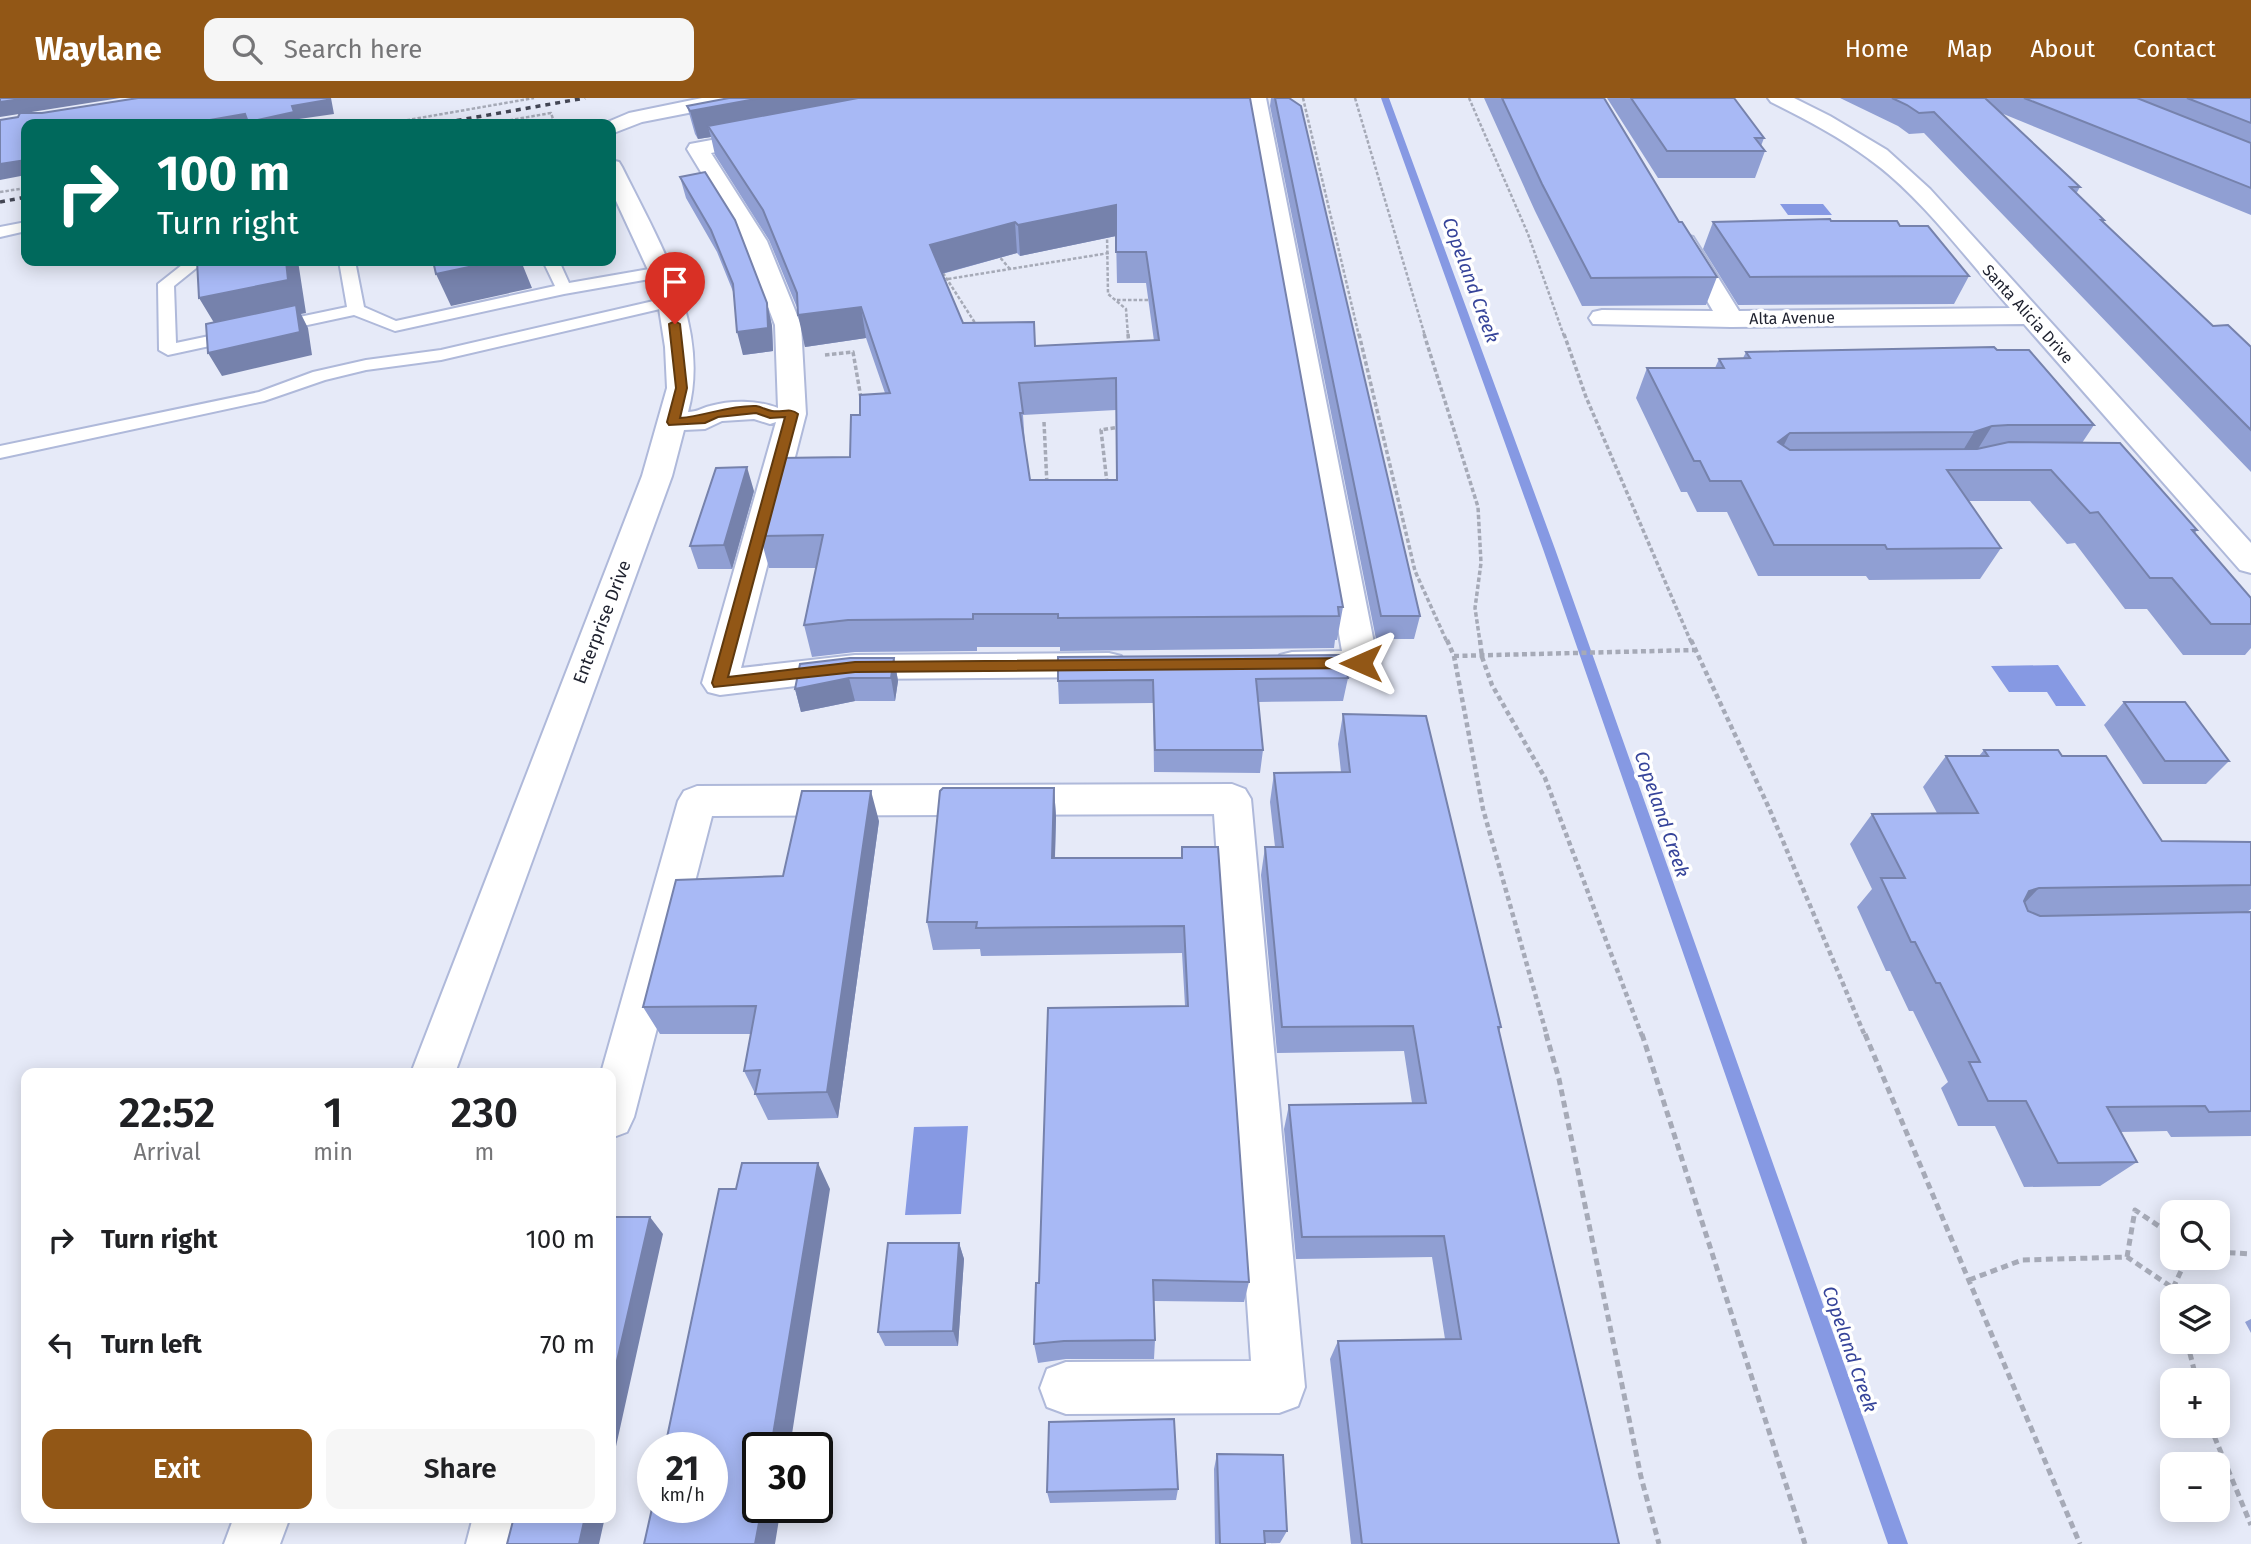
<!DOCTYPE html>
<meta charset="utf-8">
<style>
:root{--surface:#fff;--page:#f6f6f6;--text:#202124;--muted:#757577;--accent:#925716}
body{margin:0;font-family:"Fira Sans",sans-serif;background:var(--page);color:var(--text);height:100vh;display:flex;flex-direction:column;font-size:26px;white-space:nowrap}
*{box-sizing:border-box;margin:0}
p{font-size:23px;color:var(--muted)}
.icon{flex:none;width:38px;height:38px;fill:none;stroke:currentColor;stroke-width:2;stroke-linecap:round;stroke-linejoin:round}
.map{position:relative;flex:1;overflow:hidden}
.side{position:absolute;left:21px;top:970px;width:595px;height:455px;display:flex;flex-direction:column;background:var(--surface);border-radius:14px;box-shadow:0 4px 18px #0003}
.side>*{flex:none}
.top-card{position:absolute;left:21px;top:21px;width:595px;height:147px;border-radius:14px;box-shadow:0 4px 18px #0003;background:#00695c;color:#fff;overflow:hidden}
.buttons{position:absolute;left:2160px;top:1102px;display:grid;gap:14px}
.buttons a{display:grid;place-items:center;width:70px;height:70px;border-radius:14px;background:var(--surface);box-shadow:0 4px 18px #0003;font-size:35px}
.speed{position:absolute;left:637px;top:1334px;display:flex;gap:14px;font-size:35px;font-weight:700;text-align:center}
.speed>*{display:grid;place-content:center;width:91px;height:91px;border-radius:50%;background:var(--surface);box-shadow:0 4px 18px #0003;line-height:1}
.speed small{font-size:18px;font-weight:400}
.speed .limit{border:4px solid #111;border-radius:10px;background:#fff;color:#111}
.pin{position:absolute;display:grid;place-items:center;width:60px;height:60px;color:#fff;margin:-72px -30px;border-radius:50% 50% 50% 0;rotate:-45deg;box-shadow:0 0 7px #0007}
.pin .icon{rotate:45deg}
.me{position:absolute;width:77px;margin:-38px;rotate:270deg;stroke-linejoin:round;filter:drop-shadow(0 0 5px #0008)}
.turn{display:flex;align-items:center;gap:24px;height:147px;padding:0 21px;font-size:32px}
.turn .icon{width:91px;height:91px;stroke-width:2.5}
.turn b{display:block;font-size:49px;line-height:60px}
.eta{display:flex;justify-content:space-evenly;align-items:center;height:119px;text-align:center}
.eta b{font-size:42px;font-weight:600;line-height:49px}
.primary-button{display:flex;gap:14px;margin-top:auto;padding:14px 21px}
.primary-button a{flex:1;height:80px;border-radius:14px;background:var(--accent);color:#fff;font-size:28px;font-weight:600;line-height:80px;text-align:center}
.primary-button a+a{background:var(--page);color:var(--text)}
ul{padding:0;list-style:none}
li{display:flex;align-items:center;gap:21px;height:105px;padding:0 21px}
li div{flex:1}
li b{display:block;font-size:26px}
li em{font-style:normal}
header{display:flex;align-items:center;gap:42px;box-sizing:border-box;height:98px;padding:0 35px;background:var(--accent);color:#fff}
header strong{font-size:33px}
nav{display:flex;gap:38px;margin-inline-start:auto;font-size:24px}
.search{width:490px;height:63px;background:var(--page);display:flex;align-items:center;gap:18px;box-sizing:border-box;padding:0 24px;border-radius:14px;color:var(--muted);font-size:26px}
.map>svg:first-child{display:block}
</style>
<header>
<strong>Waylane</strong>
<div class="search"><svg class="icon" aria-label="search" viewBox="0 0 24 24"><circle cx="10" cy="10" r="6"/><path d="M15 15l6 6"/></svg>Search here</div>
<nav><a>Home</a><a>Map</a><a>About</a><a>Contact</a></nav>
</header>
<div class="map">
<svg width="2251" height="1446" viewBox="0 0 2251 1446">
<rect width="100%" height="100%" fill="#e6eaf8"/>
<path fill="#8699e3" d="M 1780,106 L 1823,106 L 1832,117 L 1788,117 Z
M 2058,567 L 2086,608 L 2056,608 L 2047,594 L 2009,594 L 1991,568 Z
M 968,1028 L 961,1116 L 905,1117 L 914,1029 Z"/>
<g fill="none" stroke-linecap="round" stroke-linejoin="round">
<path fill="#8699e3" fill-rule="evenodd" d="M 1381,0 L 1389,0 L 1555,451 L 1908,1446 L 1888,1446 L 1543,451 Z"/>
<g stroke="#afb9da" stroke-width="4">
<path id="lane" d="M 26,124 L 26,133 L 0,139 L 0,129 Z
M 187,163 L 205,163 L 174,188 L 176,245 L 347,209 L 339,163 L 355,163 L 364,209 L 396,223 L 555,188 L 543,163 L 559,163 L 569,185 L 661,169 L 669,174 L 661,179 L 564,196 L 395,233 L 354,217 L 168,257 L 159,252 L 158,186 Z
M 671,199 L 677,201 L 679,204 L 677,207 L 441,262 L 366,272 L 325,282 L 264,303 L 0,360 L 0,348 L 259,294 L 313,274 L 366,262 L 441,252 Z"/>
</g>
<g stroke="#afb9da" stroke-width="4">
<path id="street" d="M 702,0 L 744,0 L 741,4 L 734,6 L 642,24 L 611,36 L 611,26 L 603,26 L 629,15 Z
M 1246,0 L 1266,0 L 1378,565 L 1373,574 C 1349,580 1304,581 1280,575 L 1275,566 L 1280,557 L 1292,554 L 1342,553 Z
M 1768,0 L 1794,0 L 1830,18 L 1887,52 L 1930,91 L 2251,445 L 2251,475 L 2240,472 L 2024,226 L 1731,229 L 1593,226 L 1589,220 L 1593,214 L 1602,212 L 1713,213 L 1673,144 L 1677,139 L 1685,137 L 1693,139 L 1739,213 L 2010,210 C 1968,163 1920,97 1869,61 C 1838,38 1805,21 1771,4 Z
M 765,32 L 773,33 L 776,38 L 773,43 L 711,55 L 767,143 L 801,227 L 806,316 L 741,570 L 855,557 L 1109,555 L 1121,558 L 1126,567 L 1121,576 L 1109,579 L 855,581 L 720,597 L 708,594 L 702,585 L 776,324 L 770,326 L 754,321 L 722,323 L 705,331 L 684,332 L 672,378 L 455,975 L 411,975 L 642,378 L 667,290 L 665,249 L 658,204 L 649,174 L 611,92 L 611,62 L 619,64 L 622,69 C 659,144 711,228 688,314 C 697,314 702,310 710,308 C 731,302 757,302 778,310 L 775,227 L 743,143 L 687,51 L 690,46 Z
M 1232,686 L 1245,691 L 1251,701 L 1305,1289 L 1298,1308 L 1279,1315 L 1066,1316 L 1047,1309 L 1040,1290 L 1047,1271 L 1066,1264 L 1251,1263 L 1214,716 L 712,718 L 634,1019 L 627,1034 L 611,1040 L 611,975 L 601,975 L 678,703 L 684,693 L 697,688 Z
M 234,1419 L 290,1419 L 280,1446 L 224,1446 Z
M 473,1419 L 529,1419 L 522,1446 L 466,1446 Z"/>
</g>
<path stroke="#a6aab7" stroke-width="2.5" stroke-dasharray="3.5 2" stroke-linecap="butt" d="M 1303,0 L 1359,238
M 1355,0 L 1425,238
M 1469,0 L 1528,136 L 1564,238
M 385,26 L 534,0
M 488,26 L 551,15 L 554,24
M 0,94 L 26,90
M 1107,136 L 1108,196 L 1126,211 L 1128,238
M 997,156 L 1010,171
M 943,175 L 977,228
M 948,181 L 1109,155
M 1117,202 L 1153,202"/>
<path stroke="#a6aab7" stroke-width="3.5" stroke-dasharray="4.5 2.5" stroke-linecap="butt" d="M 1128,236 L 1129,248
M 1359,236 L 1415,473 L 1447,544
M 1424,236 L 1478,409 L 1481,465 L 1475,510 L 1480,544
M 1564,236 L 1586,299 L 1691,544
M 825,257 L 853,254 L 861,300
M 1044,324 L 1047,387
M 1107,385 L 1101,332 L 1119,329"/>
<path stroke="#a6aab7" stroke-width="4.5" stroke-dasharray="5 3.5" stroke-linecap="butt" d="M 1447,542 L 1454,558 L 1483,711 L 1547,938
M 1480,542 L 1482,559 L 1492,587 L 1545,680 L 1642,938
M 1691,542 L 1769,710 L 1865,938
M 1454,558 L 1695,552"/>
<path stroke="#a6aab7" stroke-width="5" stroke-dasharray="7 4.5" stroke-linecap="butt" d="M 1546,936 L 1559,981 L 1641,1379 L 1659,1446
M 1642,936 L 1805,1446
M 1865,936 L 2080,1446
M 2217,1154 L 2251,1156
M 2127,1159 L 2135,1112 L 2172,1137
M 1969,1182 L 2022,1162 L 2127,1159 L 2173,1190 L 2175,1199
M 2173,1190 L 2187,1160
M 2187,1244 L 2197,1283
M 2210,1328 L 2251,1427"/>
<use href="#lane" fill="#fff" fill-rule="evenodd"/>
<use href="#street" fill="#fff" fill-rule="evenodd"/>
<path stroke="#434654" stroke-width="3.5" stroke-dasharray="5 5" stroke-linecap="butt" d="M 437,26 L 585,0
M 0,104 L 26,99"/>
</g>
<path fill="#909fd3" fill-rule="evenodd" d="M 1250,0 L 1343,509 L 1337,542 L 1335,542 L 1334,550 L 1060,553 L 1060,549 L 977,549 L 977,553 L 855,554 L 812,559 L 804,527 L 816,470 L 769,470 L 760,438 L 850,359 L 860,317 L 885,295 L 866,240 L 805,249 L 798,212 L 769,142 L 715,57 L 711,39 L 698,41 L 695,36 L 687,8 ZM 1116,138 L 1117,185 L 1146,185 L 1154,243 L 1035,248 L 963,225 L 942,176 L 1017,155 L 1020,158 ZM 1116,312 L 1117,382 L 1030,382 L 1025,347 L 1023,317 Z
M 1271,0 L 1289,0 L 1420,518 L 1414,541 L 1376,541 L 1270,8 Z
M 1484,0 L 1604,0 L 1679,124 L 1717,179 L 1706,207 L 1582,208 L 1535,113 Z
M 1607,0 L 1734,0 L 1764,40 L 1761,48 L 1765,53 L 1755,80 L 1658,80 Z
M 1840,0 L 2251,0 L 2251,117 L 2001,15 L 2080,89 L 2076,96 L 2104,122 L 2103,124 L 2213,228 L 2251,249 L 2251,374 L 1924,35 L 1909,36 L 1898,28 Z
M 680,79 L 767,205 L 772,228 L 773,253 L 743,257 L 734,196 L 717,154 L 686,100 Z
M 1831,123 L 1900,128 L 1969,178 L 1954,206 L 1738,207 L 1703,151 L 1713,124 Z
M 1997,252 L 2094,327 L 2082,345 L 2197,432 L 2195,435 L 2251,500 L 2251,550 L 2245,557 L 2183,557 L 2147,511 L 2125,511 L 2075,445 L 2067,446 L 2030,403 L 1968,403 L 2001,450 L 1980,481 L 1869,482 L 1866,478 L 1758,478 L 1727,414 L 1697,414 L 1687,394 L 1681,394 L 1636,300 L 1647,270 L 1715,270 L 1719,261 L 1743,260 L 1746,254 Z
M 754,393 L 732,471 L 698,471 L 690,448 Z
M 894,560 L 898,583 L 895,603 L 855,603 L 801,614 L 795,591 Z
M 1348,580 L 1343,603 L 1258,604 L 1263,652 L 1260,675 L 1154,674 L 1153,605 L 1059,606 L 1058,583 Z
M 2124,604 L 2229,663 L 2206,686 L 2143,686 L 2104,627 Z
M 1343,616 L 1501,929 L 1499,933 L 1619,1446 L 1351,1446 L 1330,1261 L 1338,1243 L 1445,1241 L 1432,1159 L 1296,1161 L 1284,1031 L 1289,1007 L 1412,1005 L 1404,953 L 1277,955 L 1261,777 L 1265,749 L 1275,749 L 1270,704 L 1274,675 L 1341,674 L 1338,646 Z
M 1984,652 L 2062,658 L 2162,743 L 2251,744 L 2251,811 L 2247,814 L 2251,814 L 2251,1038 L 2171,1039 L 2167,1033 L 2120,1034 L 2137,1064 L 2100,1088 L 2024,1089 L 1995,1028 L 1958,1028 L 1941,990 L 1948,984 L 1913,913 L 1909,913 L 1890,873 L 1886,873 L 1857,809 L 1872,791 L 1850,746 L 1872,716 L 1937,715 L 1923,689 L 1946,658 L 1979,658 Z
M 1054,690 L 1056,719 L 1055,760 L 1181,760 L 1182,749 L 1249,1184 L 1244,1204 L 1154,1203 L 1155,1242 L 1154,1261 L 1066,1261 L 1038,1265 L 1034,1246 L 1039,1185 L 1185,908 L 1182,855 L 981,858 L 980,851 L 933,852 L 927,824 Z
M 879,723 L 838,1020 L 768,1022 L 744,973 L 751,936 L 660,936 L 643,909 L 783,778 Z
M 959,1145 L 964,1161 L 958,1248 L 885,1248 L 878,1234 Z
M 2251,1221 L 2251,1235 L 2245,1224 Z
M 1217,1356 L 1287,1433 L 1280,1445 L 1215,1446 L 1214,1371 Z
M 1178,1391 L 1176,1402 L 1050,1405 L 1047,1394 Z"/>
<path fill="#7682ac" d="M 28,0 L 120,0 L 0,19 L 0,4 Z
M 327,0 L 331,0 L 334,16 L 299,21 L 300,26 L 187,26 L 292,8 Z
M 761,0 L 920,0 L 708,28 L 711,39 L 698,41 L 690,13 Z
M 26,62 L 26,77 L 0,82 L 0,66 Z
M 1116,107 L 1116,138 L 1020,158 L 1018,127 Z
M 1015,124 L 1017,155 L 933,178 L 930,147 Z
M 286,163 L 298,163 L 306,215 L 301,216 L 308,230 L 312,257 L 222,278 L 208,255 L 219,233 L 199,200 Z
M 497,163 L 521,163 L 532,190 L 451,208 L 436,176 Z
M 767,205 L 772,228 L 773,253 L 743,257 L 737,234 Z
M 861,209 L 866,240 L 805,249 L 798,217 Z
M 1992,328 L 1973,359 L 1956,364 L 1974,334 Z
M 1790,335 L 1775,365 L 1778,344 Z
M 747,369 L 754,393 L 732,471 L 724,447 Z
M 894,560 L 898,583 L 895,603 L 891,580 Z
M 849,580 L 855,603 L 801,614 L 795,591 Z
M 1054,690 L 1056,719 L 1054,789 L 1052,760 Z
M 871,693 L 879,723 L 838,1020 L 827,994 Z
M 2039,790 L 2011,819 L 2029,793 Z
M 818,1065 L 830,1091 L 790,1349 L 771,1349 Z
M 650,1119 L 663,1136 L 611,1371 L 611,1289 Z
M 959,1145 L 964,1161 L 958,1248 L 953,1233 Z
M 611,1372 L 615,1375 L 611,1392 Z
M 762,1409 L 781,1409 L 775,1446 L 755,1446 Z
M 585,1419 L 605,1419 L 599,1446 L 579,1446 Z"/>
<path fill="#a8b9f5" stroke="#7682ac" stroke-width="2" fill-rule="evenodd" d="M 0,0 L 28,0 L 0,4 Z
M 138,0 L 327,0 L 327,2 L 292,8 L 294,14 L 248,24 L 245,16 L 187,26 L 26,26 L 26,62 L 0,66 L 0,22 L 18,19 L 20,15 L 42,15 Z
M 729,0 L 761,0 L 690,13 L 687,8 Z
M 858,0 L 1250,0 L 1343,509 L 1338,509 L 1339,518 L 1058,520 L 1058,516 L 973,516 L 973,521 L 848,522 L 804,527 L 823,437 L 760,438 L 781,360 L 850,359 L 851,317 L 860,317 L 860,297 L 890,295 L 861,209 L 798,217 L 797,195 L 763,112 L 708,28 ZM 1116,107 L 1116,154 L 1146,154 L 1159,242 L 1035,248 L 1034,224 L 963,225 L 930,147 L 1015,124 L 1018,127 ZM 1116,280 L 1117,382 L 1030,382 L 1020,315 L 1023,315 L 1019,285 Z
M 1275,0 L 1289,0 L 1301,8 L 1420,518 L 1381,518 Z
M 1502,0 L 1604,0 L 1679,124 L 1682,124 L 1717,179 L 1591,180 L 1542,86 Z
M 1631,0 L 1734,0 L 1764,40 L 1755,40 L 1765,53 L 1667,53 Z
M 1892,0 L 1985,0 L 2080,89 L 2070,89 L 2104,122 L 2101,122 L 2213,228 L 2228,227 L 2251,249 L 2251,332 L 1934,14 L 1919,15 L 1907,7 Z
M 2024,0 L 2137,0 L 2251,45 L 2251,90 Z
M 2187,0 L 2251,0 L 2251,25 Z
M 705,74 L 735,122 L 767,205 L 768,230 L 737,234 L 733,186 L 711,132 L 680,79 Z
M 1830,121 L 1831,123 L 1897,123 L 1900,128 L 1928,128 L 1969,178 L 1750,179 L 1713,124 Z
M 197,163 L 286,163 L 288,182 L 199,200 Z
M 433,163 L 497,163 L 436,176 Z
M 296,207 L 300,234 L 208,255 L 206,226 Z
M 1994,249 L 1997,252 L 2029,252 L 2094,327 L 2008,327 L 1992,328 L 1974,334 L 1790,335 L 1778,344 L 1790,352 L 1977,351 L 2009,344 L 2120,345 L 2197,432 L 2192,432 L 2251,500 L 2251,526 L 2211,526 L 2172,480 L 2150,480 L 2098,414 L 2090,415 L 2051,372 L 1947,372 L 2001,450 L 1887,451 L 1885,447 L 1774,447 L 1741,383 L 1710,383 L 1700,363 L 1694,363 L 1647,270 L 1724,270 L 1719,261 L 1750,260 L 1746,254 Z
M 747,369 L 724,447 L 690,448 L 716,370 Z
M 1343,557 L 1348,580 L 1256,581 L 1263,652 L 1155,652 L 1153,582 L 1058,583 L 1058,559 Z
M 850,560 L 894,560 L 891,580 L 849,580 L 795,591 L 800,566 Z
M 2124,604 L 2185,604 L 2229,663 L 2165,663 Z
M 1343,616 L 1426,618 L 1501,929 L 1498,929 L 1619,1446 L 1362,1446 L 1338,1243 L 1461,1241 L 1444,1138 L 1302,1139 L 1289,1007 L 1426,1005 L 1413,928 L 1282,929 L 1265,749 L 1283,749 L 1274,675 L 1350,674 Z
M 1984,652 L 2058,652 L 2062,658 L 2106,658 L 2162,743 L 2251,744 L 2251,787 L 2039,790 L 2029,793 L 2024,803 L 2028,813 L 2040,818 L 2251,814 L 2251,1013 L 2209,1014 L 2205,1008 L 2107,1009 L 2137,1064 L 2058,1065 L 2026,1003 L 1988,1003 L 1969,964 L 1980,964 L 1940,885 L 1936,885 L 1915,844 L 1911,844 L 1881,780 L 1905,780 L 1872,716 L 1978,715 L 1946,658 L 1988,658 Z
M 943,690 L 1054,690 L 1052,760 L 1182,760 L 1182,749 L 1218,749 L 1249,1184 L 1153,1182 L 1155,1242 L 1064,1243 L 1034,1246 L 1036,1185 L 1039,1185 L 1048,910 L 1188,908 L 1184,828 L 976,830 L 977,824 L 927,824 L 940,693 Z
M 802,693 L 871,693 L 827,994 L 755,996 L 760,972 L 744,973 L 756,908 L 643,909 L 676,782 L 783,778 Z
M 742,1065 L 818,1065 L 771,1349 L 758,1349 L 758,1409 L 762,1409 L 755,1446 L 644,1446 L 653,1406 L 653,1409 L 712,1409 L 712,1349 L 665,1349 L 719,1091 L 736,1091 Z
M 611,1119 L 650,1119 L 611,1289 Z
M 888,1145 L 959,1145 L 953,1233 L 878,1234 Z
M 1174,1321 L 1178,1391 L 1047,1394 L 1049,1324 Z
M 1217,1356 L 1283,1357 L 1287,1433 L 1264,1433 L 1265,1446 L 1220,1446 Z
M 514,1419 L 585,1419 L 579,1446 L 507,1446 Z"/>
<path fill="#925716" stroke="#5f390e" stroke-width="2" d="M 675,223 L 680,226 L 687,290 L 680,320 C 706,318 729,307 756,308 C 762,309 766,312 772,313 C 782,315 790,309 798,316 L 728,579 L 855,564 L 1361,560 L 1368,565 L 1361,570 L 855,574 L 714,589 L 712,585 L 785,319 L 770,320 L 756,315 L 718,319 L 705,325 L 669,327 L 667,324 L 676,290 L 669,226 Z"/>
<g text-anchor="middle" dominant-baseline="central" stroke-width="7" stroke-linejoin="round" paint-order="stroke">
<g font-size="16" fill="#202330" stroke="#fff">
<text transform="translate(2028 216) rotate(48)">Santa Alicia Drive</text>
<text transform="translate(1792 220) rotate(-1)">Alta Avenue</text>
</g>
<g font-size="18" fill="#202330" stroke="#fff">
<text transform="translate(602 524) rotate(-69)">Enterprise Drive</text>
</g>
<g font-size="19" font-style="italic" fill="#36449a" stroke="#fff">
<text transform="translate(1471 182) rotate(70)">Copeland Creek</text>
<text transform="translate(1662 716) rotate(71)">Copeland Creek</text>
<text transform="translate(1850 1251) rotate(71)">Copeland Creek</text>
</g>
</g>
</svg>
<div class="buttons">
<a><svg class="icon" aria-label="search" viewBox="0 0 24 24"><circle cx="10" cy="10" r="6"/><path d="M15 15l6 6"/></svg></a>
<a><svg class="icon" aria-label="layers" viewBox="0 0 24 24"><path d="M12 4l9 5-9 5-9-5zM3 14l9 5 9-5"/></svg></a>
<a>+</a>
<a>−</a>
</div>
<div class="speed"><div>21<small>km/h</small></div><div class="limit">30</div></div>
<div class="pin" style="left:675px;top:226px;background:#d93025"><svg class="icon" aria-label="arrive" viewBox="0 0 24 24"><path d="M6 21V4h12l-3 4 3 4H6"/></svg></div>
<svg class="me" style="left:1361px;top:565px" viewBox="-20 -20 40 40"><path d="M0-17L14 15 0 8-14 15z" fill="#925716" stroke="#fff" stroke-width="4"/></svg>
<div class="top-card">
<div class="turn"><svg class="icon" aria-label="right" viewBox="0 0 24 24"><path d="M7 20v-9h11M14 6l5 5-5 5"/></svg><div><b>100 m</b>Turn right</div></div>
</div>
<section class="side">
<div class="eta">
<div><b>22:52</b><p>Arrival</p></div>
<div><b>1</b><p>min</p></div>
<div><b>230</b><p>m</p></div>
</div>
<ul>
<li><svg class="icon" aria-label="right" viewBox="0 0 24 24"><path d="M7 20v-9h11M14 6l5 5-5 5"/></svg><div><b>Turn right</b></div><em>100 m</em></li>
<li><svg class="icon" aria-label="left" viewBox="0 0 24 24"><path d="M17 20v-9H6M10 6l-5 5 5 5"/></svg><div><b>Turn left</b></div><em>70 m</em></li>
</ul>
<div class="primary-button"><a>Exit</a><a>Share</a></div>
</section>
</div>
